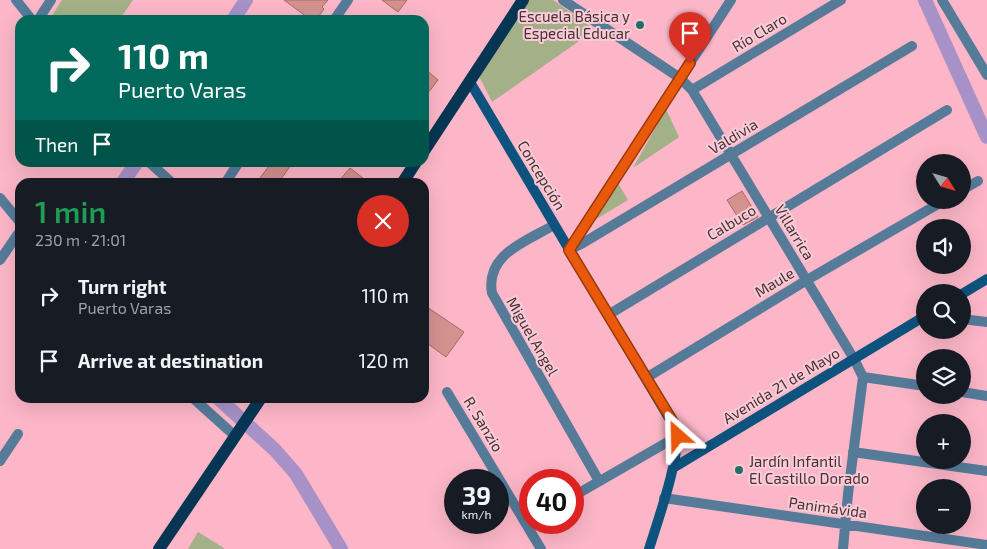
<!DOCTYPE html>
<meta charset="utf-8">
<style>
:root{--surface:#171b24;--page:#20242c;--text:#f1f3f6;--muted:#9ea1a6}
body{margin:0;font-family:"Exo 2",sans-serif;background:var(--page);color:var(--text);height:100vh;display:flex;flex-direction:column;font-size:19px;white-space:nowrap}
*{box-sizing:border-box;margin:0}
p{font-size:16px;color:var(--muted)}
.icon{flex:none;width:28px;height:28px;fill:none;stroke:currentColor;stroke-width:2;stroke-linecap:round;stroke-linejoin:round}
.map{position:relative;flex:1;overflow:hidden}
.panel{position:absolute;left:15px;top:178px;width:414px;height:225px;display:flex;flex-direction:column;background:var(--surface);border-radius:15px;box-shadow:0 5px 20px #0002}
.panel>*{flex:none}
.guide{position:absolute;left:15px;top:15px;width:414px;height:152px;border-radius:15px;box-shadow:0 5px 20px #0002;background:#00695c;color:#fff;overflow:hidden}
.needle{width:32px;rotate:127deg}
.buttons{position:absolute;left:916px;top:154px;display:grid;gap:10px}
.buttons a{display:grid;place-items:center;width:55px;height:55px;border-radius:50%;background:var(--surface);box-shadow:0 5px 20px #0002;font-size:25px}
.speed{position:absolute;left:444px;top:469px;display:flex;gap:10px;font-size:25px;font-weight:700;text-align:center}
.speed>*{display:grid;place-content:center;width:65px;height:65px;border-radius:50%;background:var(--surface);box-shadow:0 5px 20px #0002;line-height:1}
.speed small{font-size:12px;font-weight:400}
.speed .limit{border:8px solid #d22;background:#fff;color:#111}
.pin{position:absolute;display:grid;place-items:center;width:42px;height:42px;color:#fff;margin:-51px -21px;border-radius:50% 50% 50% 0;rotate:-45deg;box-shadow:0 0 5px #0007}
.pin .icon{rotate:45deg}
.me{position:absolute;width:55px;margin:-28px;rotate:335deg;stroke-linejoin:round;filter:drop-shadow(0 0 4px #0008)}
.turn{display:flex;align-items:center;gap:18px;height:105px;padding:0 20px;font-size:22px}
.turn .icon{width:65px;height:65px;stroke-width:2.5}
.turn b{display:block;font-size:35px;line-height:42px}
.then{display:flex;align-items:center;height:48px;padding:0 20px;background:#0003;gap:10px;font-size:19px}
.round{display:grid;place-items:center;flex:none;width:52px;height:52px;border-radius:26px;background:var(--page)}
.summary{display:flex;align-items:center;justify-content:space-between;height:85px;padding:0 20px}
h1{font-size:30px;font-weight:600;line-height:38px;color:#1e9e55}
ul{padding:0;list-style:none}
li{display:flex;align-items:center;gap:15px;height:65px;padding:0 20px}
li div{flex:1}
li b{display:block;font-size:19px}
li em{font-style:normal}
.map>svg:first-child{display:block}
</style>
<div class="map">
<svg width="987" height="549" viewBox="0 0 987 549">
<rect width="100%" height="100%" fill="#fcb6c7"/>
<path fill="#a3b088" d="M 62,0 L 133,0 L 119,20 L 49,20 Z
M 525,0 L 553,0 L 595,30 L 492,102 L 477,72 Z
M 666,109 L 679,137 L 633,168 Z
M 618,183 L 628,200 L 593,221 Z
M 198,532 L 224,548 L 223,549 L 188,549 Z"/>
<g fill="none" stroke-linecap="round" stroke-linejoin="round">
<path stroke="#a791c7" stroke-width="14" d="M 925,0 L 987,137
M 233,20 L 246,0
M 123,182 L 137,162
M 218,398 L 275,450 L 296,474 L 341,549"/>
</g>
<path fill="#d4928f" stroke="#a96865" d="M 284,0 L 328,0 L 322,7 L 324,9 L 316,20 L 311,20 Z
M 382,0 L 407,0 L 398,12 Z
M 424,68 L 438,80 L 424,98 Z
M 272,162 L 293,162 L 279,182 L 267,182 L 260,178 Z
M 350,168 L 368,182 L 338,182 Z
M 742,191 L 758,217 L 743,225 L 727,200 Z
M 424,305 L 464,332 L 446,357 L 424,341 Z"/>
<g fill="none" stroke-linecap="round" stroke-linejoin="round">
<path stroke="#557b99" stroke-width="10" d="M 16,0 L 32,20
M 563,0 L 680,78 L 692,90 L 854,359 L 863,377 L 848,494 L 843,549
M 942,0 L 987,75
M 38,20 L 51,0
M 334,20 L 348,0
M 692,90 L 841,0
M 149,162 L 171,182
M 226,182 L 239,162
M 962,190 L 978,181
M 0,198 L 20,222
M 554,225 C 527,241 485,254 492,293 L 599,481
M 569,249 L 731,0
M 569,250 L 583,243 L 912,46
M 0,260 L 20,231
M 608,315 L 947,110
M 962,319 L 987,322
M 863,377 L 925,386
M 646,378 L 807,280 L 945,200
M 447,392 L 541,549
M 962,392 L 987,396
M 193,398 L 235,436
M 853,452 L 987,471
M 0,461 L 18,434
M 572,497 L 678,436
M 664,498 L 987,545"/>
<path stroke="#0d537e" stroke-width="10" d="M 470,82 L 676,430 C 682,453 657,523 649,549
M 962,294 L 987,279
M 673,468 L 925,316"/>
<path stroke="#063654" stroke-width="12" d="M 424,151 L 523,0
M 403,182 L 416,162
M 159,549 L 261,398"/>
</g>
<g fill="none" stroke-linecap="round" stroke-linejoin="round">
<g stroke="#983908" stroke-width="12">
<path id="route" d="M 678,436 L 673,422 L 569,250 L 690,63"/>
</g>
<use href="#route" stroke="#ea580c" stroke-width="9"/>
</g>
<g fill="#266d64" stroke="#f8ccd6" stroke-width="2">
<circle cx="640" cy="25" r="5"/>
<circle cx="739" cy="470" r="5"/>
</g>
<g text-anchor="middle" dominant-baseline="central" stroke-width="4" stroke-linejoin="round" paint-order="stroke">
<g font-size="15" fill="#4a2f36" stroke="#f8ccd6" text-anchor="end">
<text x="630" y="16">Escuela Básica y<tspan x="630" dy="17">Especial Educar</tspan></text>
<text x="749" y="461" text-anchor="start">Jardín Infantil<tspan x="749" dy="17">El Castillo Dorado</tspan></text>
</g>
<g font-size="15" fill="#4a2f36" stroke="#f8ccd6">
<text transform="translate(759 32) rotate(-31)">Río Claro</text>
<text transform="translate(733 136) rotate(-31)">Valdivia</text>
<text transform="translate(542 175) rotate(59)">Concepción</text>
<text transform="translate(731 222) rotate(-31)">Calbuco</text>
<text transform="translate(795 232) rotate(59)">Villarrica</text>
<text transform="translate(774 282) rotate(-31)">Maule</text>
<text transform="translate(533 336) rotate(60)">Miguel Angel</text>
<text transform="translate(781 385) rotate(-31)">Avenida 21 de Mayo</text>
<text transform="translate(484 424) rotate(59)">R. Sanzio</text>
<text transform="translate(828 507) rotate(8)">Panimávida</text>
</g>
</g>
</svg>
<div class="buttons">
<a><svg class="needle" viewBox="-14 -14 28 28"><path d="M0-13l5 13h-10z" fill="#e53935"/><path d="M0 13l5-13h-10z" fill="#9ea1a6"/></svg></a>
<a><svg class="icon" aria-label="sound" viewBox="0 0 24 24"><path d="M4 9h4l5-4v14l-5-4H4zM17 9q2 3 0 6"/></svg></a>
<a><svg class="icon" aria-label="search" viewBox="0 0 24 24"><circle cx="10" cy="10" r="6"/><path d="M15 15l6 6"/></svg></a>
<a><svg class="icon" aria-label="layers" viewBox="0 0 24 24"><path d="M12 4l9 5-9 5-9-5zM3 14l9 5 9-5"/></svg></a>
<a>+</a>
<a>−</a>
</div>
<div class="speed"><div>39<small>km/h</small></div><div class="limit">40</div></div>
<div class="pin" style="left:690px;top:63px;background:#d93025"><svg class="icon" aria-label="arrive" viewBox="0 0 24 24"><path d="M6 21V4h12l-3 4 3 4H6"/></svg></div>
<svg class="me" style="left:678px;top:436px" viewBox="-20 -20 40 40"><path d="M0-17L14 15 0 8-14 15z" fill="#ea580c" stroke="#fff" stroke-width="4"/></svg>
<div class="guide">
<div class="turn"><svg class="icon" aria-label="right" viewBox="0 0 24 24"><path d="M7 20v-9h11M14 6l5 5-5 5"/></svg><div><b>110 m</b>Puerto Varas</div></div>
<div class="then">Then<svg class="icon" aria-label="arrive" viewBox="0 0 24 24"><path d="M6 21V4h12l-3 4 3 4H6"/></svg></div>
</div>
<section class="panel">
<div class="summary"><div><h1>1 min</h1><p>230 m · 21:01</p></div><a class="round" style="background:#d93025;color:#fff"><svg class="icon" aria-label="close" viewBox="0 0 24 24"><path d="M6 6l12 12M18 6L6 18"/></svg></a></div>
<ul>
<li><svg class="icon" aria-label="right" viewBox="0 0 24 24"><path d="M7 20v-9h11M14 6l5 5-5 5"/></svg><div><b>Turn right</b><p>Puerto Varas</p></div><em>110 m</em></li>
<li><svg class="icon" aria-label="arrive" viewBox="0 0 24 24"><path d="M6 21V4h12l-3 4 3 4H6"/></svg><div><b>Arrive at destination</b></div><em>120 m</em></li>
</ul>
</section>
</div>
